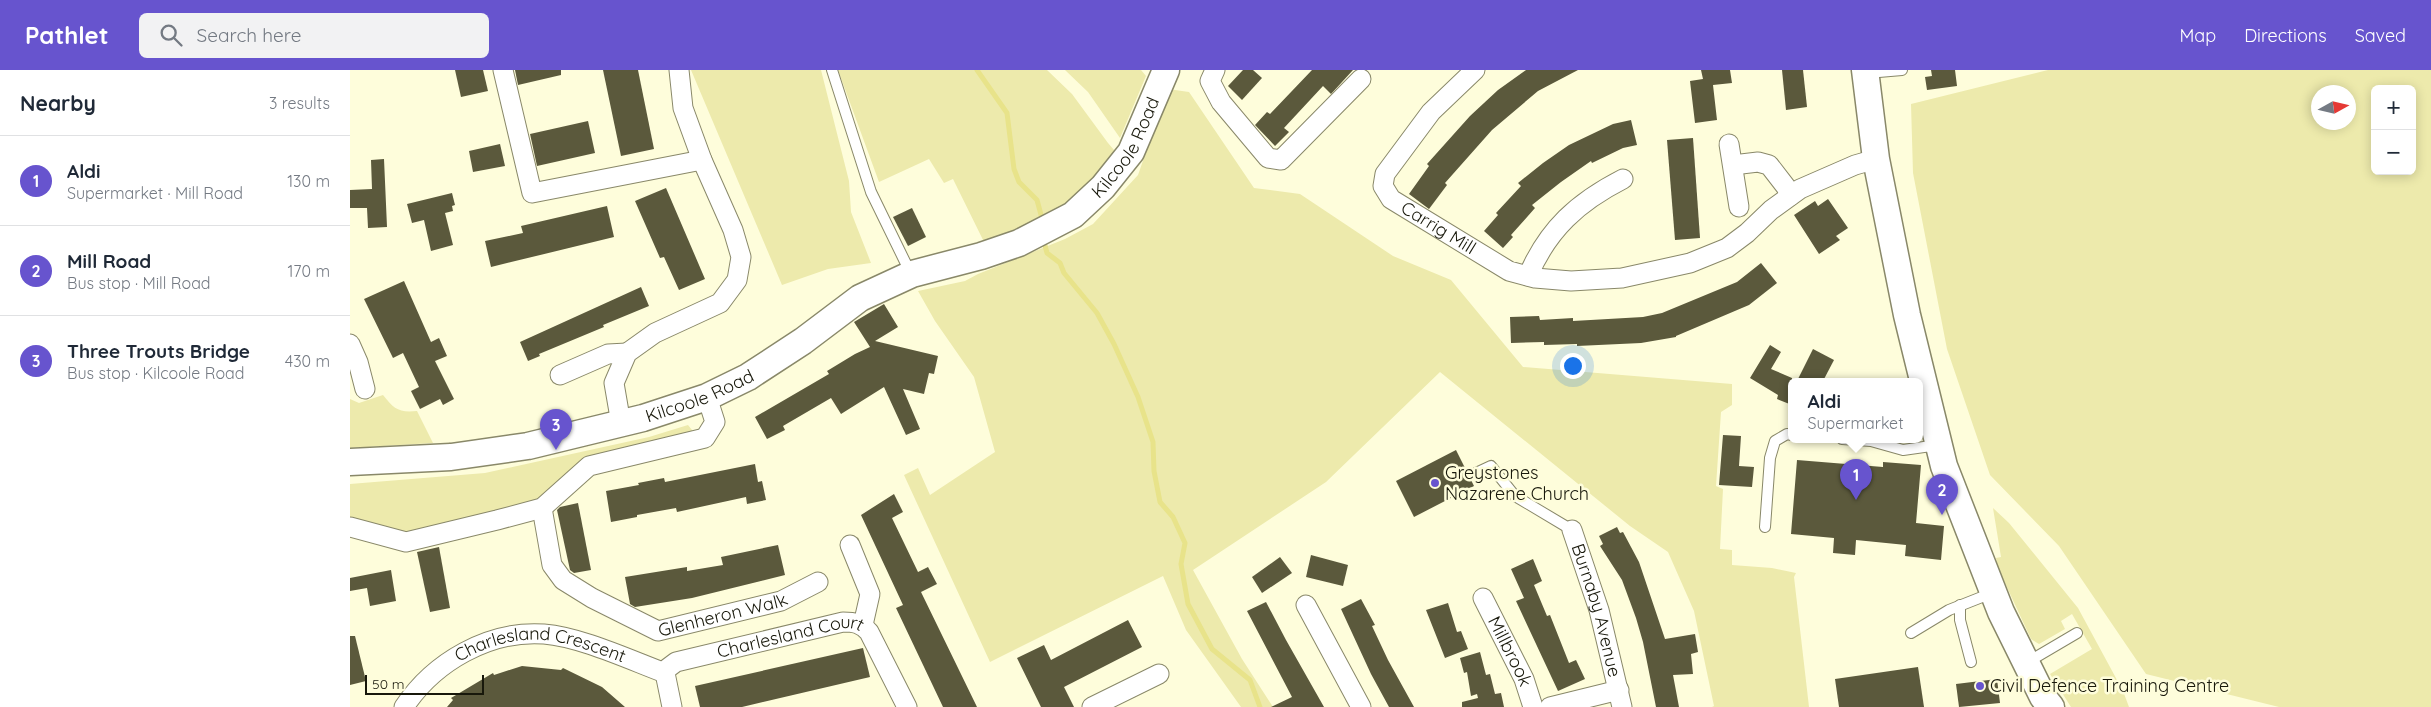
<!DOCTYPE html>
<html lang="en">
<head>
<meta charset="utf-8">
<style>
	:root { --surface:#fff; --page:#f2f2f3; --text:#1f2937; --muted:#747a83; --line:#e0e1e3; --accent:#6754ce }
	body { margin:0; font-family:Quicksand,sans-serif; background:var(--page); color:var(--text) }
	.controls { position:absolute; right:15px; top:15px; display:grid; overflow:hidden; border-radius:8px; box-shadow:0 2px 12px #0003 }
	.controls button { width:45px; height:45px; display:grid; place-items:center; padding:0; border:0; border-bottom:1px solid var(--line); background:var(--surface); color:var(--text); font:25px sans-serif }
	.compass { position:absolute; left:1961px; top:15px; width:45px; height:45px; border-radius:50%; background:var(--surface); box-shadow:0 2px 12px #0003; rotate:82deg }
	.scale { position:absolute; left:15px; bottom:12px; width:119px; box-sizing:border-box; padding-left:5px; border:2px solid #18180b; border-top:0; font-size:14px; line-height:18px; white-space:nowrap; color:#18180b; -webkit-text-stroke:4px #fefddb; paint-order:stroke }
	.you { position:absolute; left:1222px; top:295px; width:18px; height:18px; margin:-12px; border:4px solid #fff; border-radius:50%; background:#1a73e8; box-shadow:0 0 0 8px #1a73e833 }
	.badge { display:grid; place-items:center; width:32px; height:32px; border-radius:50%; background:var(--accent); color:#fff; font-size:16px; font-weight:700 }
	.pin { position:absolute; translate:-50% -41px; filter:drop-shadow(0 1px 2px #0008) }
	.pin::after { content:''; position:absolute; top:26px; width:18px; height:15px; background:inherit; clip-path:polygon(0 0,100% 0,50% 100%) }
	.popup { position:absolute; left:1438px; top:308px; width:135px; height:65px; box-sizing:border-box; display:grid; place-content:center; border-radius:8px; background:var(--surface); filter:drop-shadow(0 1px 4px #0005); font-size:16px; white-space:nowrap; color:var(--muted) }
	.popup b { font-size:19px; color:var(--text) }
	.popup::after { content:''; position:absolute; left:50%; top:100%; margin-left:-10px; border:10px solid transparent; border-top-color:var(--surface) }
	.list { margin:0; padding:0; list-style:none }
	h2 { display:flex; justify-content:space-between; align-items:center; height:65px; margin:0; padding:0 20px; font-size:21px }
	h2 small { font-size:16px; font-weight:400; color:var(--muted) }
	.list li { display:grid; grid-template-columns:32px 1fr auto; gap:15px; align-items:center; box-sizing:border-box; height:90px; padding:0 20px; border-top:1px solid var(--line) }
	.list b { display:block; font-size:19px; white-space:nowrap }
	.list p { margin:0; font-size:16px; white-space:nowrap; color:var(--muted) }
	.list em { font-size:16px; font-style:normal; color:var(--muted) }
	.icon { flex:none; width:28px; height:28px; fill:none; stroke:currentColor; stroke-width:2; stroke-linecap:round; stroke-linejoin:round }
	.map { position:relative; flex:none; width:2081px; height:637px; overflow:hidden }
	header { display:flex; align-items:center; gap:30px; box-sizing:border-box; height:70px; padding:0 25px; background:var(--accent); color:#fff }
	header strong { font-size:24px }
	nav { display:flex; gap:28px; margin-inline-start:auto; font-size:18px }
	.search { width:350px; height:45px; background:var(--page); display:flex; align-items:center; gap:12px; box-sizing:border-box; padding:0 18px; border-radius:8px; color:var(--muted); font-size:19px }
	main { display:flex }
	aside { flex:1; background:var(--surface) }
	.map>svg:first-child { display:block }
	.green { fill:#edeaac; fill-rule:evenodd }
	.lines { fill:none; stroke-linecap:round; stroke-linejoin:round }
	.stream { stroke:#e8e38a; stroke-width:5 }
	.building { fill:#5b593c }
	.service-casing { stroke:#898869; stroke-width:12 }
	.minor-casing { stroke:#898869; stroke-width:21 }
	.secondary-casing { stroke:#898869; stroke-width:29 }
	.service { stroke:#fff; stroke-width:10 }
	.minor { stroke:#fff; stroke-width:19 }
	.secondary { stroke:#fff; stroke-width:26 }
	.poi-dot { fill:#6754ce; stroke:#fefddb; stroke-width:2 }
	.labels { text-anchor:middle; stroke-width:5; stroke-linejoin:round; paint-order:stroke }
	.street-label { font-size:18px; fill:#18180b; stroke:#fefddb }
	.poi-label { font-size:18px; fill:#18180b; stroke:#fefddb; text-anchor:start }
</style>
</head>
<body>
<header>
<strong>Pathlet</strong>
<div class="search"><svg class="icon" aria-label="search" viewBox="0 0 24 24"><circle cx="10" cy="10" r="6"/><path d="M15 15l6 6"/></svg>Search here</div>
<nav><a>Map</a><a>Directions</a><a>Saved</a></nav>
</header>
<main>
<aside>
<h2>Nearby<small>3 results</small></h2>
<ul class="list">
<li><span class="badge">1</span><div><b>Aldi</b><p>Supermarket · Mill Road</p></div><em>130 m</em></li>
<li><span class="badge">2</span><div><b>Mill Road</b><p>Bus stop · Mill Road</p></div><em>170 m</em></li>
<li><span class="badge">3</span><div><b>Three Trouts Bridge</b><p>Bus stop · Kilcoole Road</p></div><em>430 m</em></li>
</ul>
</aside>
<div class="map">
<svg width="2081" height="637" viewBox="0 0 2081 637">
	<rect width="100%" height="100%" fill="#fefddb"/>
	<g class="green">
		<polygon points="341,0 471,0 499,111 501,142 521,193 478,199 432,215"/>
		<polygon points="488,0 697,0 722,24 758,73 764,80 771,83 709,145 636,176 603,109 594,113 579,89 529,112"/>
		<polygon points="715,0 791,0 796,6 770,68 738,22"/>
		<path d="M1698 0H2081V637H1929L1796 604 1709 476 1640 405 1597 279 1563 103 1561 34ZM2025 19H2062V101H2025ZM1968 22H1998V52H1968Z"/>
		<polygon points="818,19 839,22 904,118 950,124 1043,186 1101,210 1173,297 1382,314 1382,335 1371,342 1366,416 1373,419 1370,479 1382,480 1382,495 1422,498 1446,503 1444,507 1459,637 1362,637 1364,636 1344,541 1318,482 1280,456 1090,302 976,412 843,500 892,589 923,637 891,637 836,560 813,506 640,592 554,405 568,398 580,425 645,382 624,307 585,251 568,221 615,211 628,204 715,169 743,154 788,105"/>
		<path d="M33 325C44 339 49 343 67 341L83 373 0 378V329L9 333Z"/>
		<polygon points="338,355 346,365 235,394 176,439 53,467 0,455 0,414 135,403 299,367"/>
		<polygon points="1643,438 1659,453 1728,538 1773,621 1779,637 1721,637 1700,604 1742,579 1722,544 1711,551 1715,559 1689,574 1681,569 1648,498 1646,488 1651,487"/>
	</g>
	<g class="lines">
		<g class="stream">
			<polyline points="627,0 657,43 664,99 669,112 687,130 693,152"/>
			<polyline points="693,168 697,183 710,193 714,203 747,243 764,274 788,327 803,372 804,401 810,432 823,447 835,473 831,494 838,534 862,579 900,610 910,637"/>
		</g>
	</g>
	<g class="building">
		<polygon points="105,0 133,0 138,21 111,27"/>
		<polygon points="165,0 211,0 211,5 168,15"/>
		<polygon points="253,0 288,0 304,79 271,86"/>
		<polygon points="893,0 903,0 912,8 892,30 878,16"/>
		<polygon points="962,0 1003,0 981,24 973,16 934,58 939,62 925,76 905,55 917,42 920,44"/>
		<polygon points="1176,0 1228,0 1188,21 1142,60 1095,113 1097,115 1079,139 1059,124 1079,96 1077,94 1120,46 1148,20"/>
		<polygon points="1351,0 1380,0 1382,13 1363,15 1367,50 1345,53 1340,11 1353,9"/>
		<polygon points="1432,0 1453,0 1457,37 1436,40"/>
		<polygon points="1581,0 1605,0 1607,16 1577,20 1575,7 1582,6"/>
		<polygon points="1281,50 1287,75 1273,78 1242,93 1241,91 1211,112 1182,135 1185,138 1161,165 1163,167 1153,178 1134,161 1148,145 1146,143 1171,116 1168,113 1193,93 1219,75 1263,54"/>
		<polygon points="238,51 245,83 187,96 180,64"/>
		<polygon points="1343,68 1350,168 1325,170 1317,70"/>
		<polygon points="150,74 155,96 123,102 119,81"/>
		<polygon points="34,89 37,157 18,158 17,138 0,138 0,120 22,119 21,90"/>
		<polygon points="316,118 355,209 329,220 314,187 310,188 285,131"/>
		<polygon points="102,123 105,135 102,136 103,141 95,143 103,175 81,181 74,150 62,153 57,134"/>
		<polygon points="1478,129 1498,158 1486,166 1490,170 1469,184 1444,145 1465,131 1468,136"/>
		<polygon points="257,136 264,167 141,197 135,171 173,163 171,156"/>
		<polygon points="562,138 576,167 558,176 543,147"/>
		<polygon points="1411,193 1427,213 1399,235 1326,266 1326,267 1291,273 1227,276 1227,274 1194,275 1194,272 1161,273 1160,247 1189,246 1190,250 1223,248 1223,251 1293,247 1312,243 1387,212"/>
		<polygon points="54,211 81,272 89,268 97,286 85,291 104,329 93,335 90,329 70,339 61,321 69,317 53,283 43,288 14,229"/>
		<polygon points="291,217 299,236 253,255 254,257 189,284 190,286 178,291 170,272"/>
		<polygon points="534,234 548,257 525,271 588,286 584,304 579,303 574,324 553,319 570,359 556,365 534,317 491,344 481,328 433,356 435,360 417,369 405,347 479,304 477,301 505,284 520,277 504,252"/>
		<polygon points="1420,275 1431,282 1421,299 1442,308 1442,335 1427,329 1428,325 1400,308"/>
		<polygon points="1463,279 1484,290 1473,311 1447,311"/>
		<polygon points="1373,365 1391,366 1389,396 1404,397 1402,417 1369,415"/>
		<polygon points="1106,380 1124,416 1064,447 1046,411"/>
		<polygon points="1447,390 1533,397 1533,392 1571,395 1566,453 1594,456 1591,490 1555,486 1556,475 1506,470 1505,485 1483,483 1484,468 1441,464"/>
		<polygon points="405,394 408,412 412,411 416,430 397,434 396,427 327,442 326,438 287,445 287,447 261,452 256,421 289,415 288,413 314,408 315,412"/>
		<polygon points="544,424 553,442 542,448 568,502 578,497 587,514 571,522 627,637 593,637 546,538 553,535 511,445"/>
		<polygon points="228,433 241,500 224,503 220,500 207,440 210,437"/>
		<polygon points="1267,457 1270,463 1273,462 1289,492 1315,569 1345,564 1348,582 1341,584 1343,604 1323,605 1329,637 1306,637 1293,572 1286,548 1272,510 1250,476 1253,474 1249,466"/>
		<polygon points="428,475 435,505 342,528 285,537 280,534 275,507 337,497 337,501 373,495 371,487"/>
		<polygon points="89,477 100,538 80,542 67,482"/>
		<polygon points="961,485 998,495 993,516 956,507"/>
		<polygon points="930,487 942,503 912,523 902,507"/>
		<polygon points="1183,489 1192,511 1184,515 1197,546 1200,545 1219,593 1226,590 1235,609 1208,621 1166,531 1174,528 1161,499"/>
		<polygon points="41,500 46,531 20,536 17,518 0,521 0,508"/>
		<polygon points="1011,529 1025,555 1022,556 1038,590 1064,637 1039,637 1021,604 991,539"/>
		<polygon points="916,532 936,570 974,637 921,637 942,627 897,541"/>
		<polygon points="1098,533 1107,562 1111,561 1118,579 1095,588 1076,540"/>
		<polygon points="778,550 792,577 714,617 724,637 691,637 667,588 694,575 701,590"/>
		<polygon points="0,566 5,566 16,611 0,615"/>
		<polygon points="513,578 520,607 392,637 350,637 345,616"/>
		<polygon points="1130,582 1136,605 1140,604 1145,624 1151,623 1154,637 1112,637 1112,632 1128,628 1127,624 1121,626 1117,602 1114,603 1110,588"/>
		<polygon points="172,596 211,600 213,598 252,617 275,637 97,637 103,630 101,628 143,603 144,605"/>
		<polygon points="1568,597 1574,637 1489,637 1485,609"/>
		<polygon points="1647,609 1650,633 1609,637 1606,614"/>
	</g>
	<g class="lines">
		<g class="service-casing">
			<g id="service">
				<polyline points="482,0 521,122 561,204"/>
				<polyline points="1517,3 1552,0"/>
				<polyline points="1492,369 1521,371 1553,380 1588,375"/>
				<polyline points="1126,403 1141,396 1165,426 1222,460"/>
				<polyline points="1415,457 1420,388 1425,371 1437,364 1442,365"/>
				<polyline points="1610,535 1610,550 1621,592"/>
				<polyline points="1561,563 1599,540 1642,523"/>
				<polyline points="1676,593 1727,563"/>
			</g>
		</g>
		<g class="minor-casing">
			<g id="minor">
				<polyline points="153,0 182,123 352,90"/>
				<polyline points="865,0 860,11 871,32 918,88 931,90 1011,9"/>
				<path id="s1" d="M1125 0 1081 42 1035 104 1033 116 1041 129 1159 201 1185 208 1221 211 1272 208 1340 193 1377 178 1397 163 1421 140 1450 119 1505 95 1526 89"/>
				<polyline points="1379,74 1389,137"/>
				<polyline points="1383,95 1408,92 1419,95 1436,117 1440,126"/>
				<path d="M1178 206C1198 159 1228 132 1273 109"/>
				<polyline points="0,274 8,292 15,319"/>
				<polyline points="210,305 258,284 277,283"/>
				<polyline points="274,353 269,342 264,313 277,283 305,263 370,233 387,210 391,187 383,160 352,90 333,38 329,0"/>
				<path id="s2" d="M192 438 202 495 213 510 242 528 308 561 431 531 468 512"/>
				<polyline points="0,457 56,472 147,450 192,438 239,396 355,368 365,352 357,327"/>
				<path id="s3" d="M1222 460 1249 540 1272 637"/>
				<polyline points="500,475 520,524 513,555"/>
				<path id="s4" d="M1133 528 1174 609 1183 637"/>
				<polyline points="956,535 1011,637"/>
				<path id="s5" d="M54 637C84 592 139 560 194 564 231 567 280 590 315 603"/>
				<path id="s6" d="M322 637 315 603 318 598 326 592 493 552C504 552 511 553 519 562L557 637"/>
				<polyline points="742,637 809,604"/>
				<polyline points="1200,637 1269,620"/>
			</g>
		</g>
		<g class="secondary-casing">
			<g id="secondary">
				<polyline points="1515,0 1526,89 1557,245 1594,396 1651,542 1693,627 1701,637"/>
				<path id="s7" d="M0 392 101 387 178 376 293 348 357 327 398 307 453 271 510 228 562 204 631 186 669 173 723 145 753 117 781 82 816 0"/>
			</g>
		</g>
		<use href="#service" class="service"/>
		<use href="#minor" class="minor"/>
		<use href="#secondary" class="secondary"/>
	</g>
	<g class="poi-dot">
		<circle cx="1085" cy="413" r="5"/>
		<circle cx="1630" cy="616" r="5"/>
	</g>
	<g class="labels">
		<g class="street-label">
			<text dy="6" stroke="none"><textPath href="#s7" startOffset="864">Kilcoole Road</textPath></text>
			<text dy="6" stroke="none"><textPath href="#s1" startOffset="221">Carrig Mill</textPath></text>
			<text dy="6" stroke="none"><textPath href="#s7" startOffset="358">Kilcoole Road</textPath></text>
			<text dy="6" stroke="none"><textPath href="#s2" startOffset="251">Glenheron Walk</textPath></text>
			<text dy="6" stroke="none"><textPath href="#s3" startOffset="84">Burnaby Avenue</textPath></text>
			<text dy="6" stroke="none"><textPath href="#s6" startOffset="168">Charlesland Court</textPath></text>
			<text dy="6" stroke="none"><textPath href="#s4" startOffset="60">Millbrook</textPath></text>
			<text dy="6" stroke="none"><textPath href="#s5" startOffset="161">Charlesland Crescent</textPath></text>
		</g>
		<g class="poi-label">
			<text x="1095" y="409">Greystones<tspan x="1095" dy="21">Nazarene Church</tspan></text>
			<text x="1640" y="622">Civil Defence Training Centre</text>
		</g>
	</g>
</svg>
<div class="controls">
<button>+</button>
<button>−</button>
</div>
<svg class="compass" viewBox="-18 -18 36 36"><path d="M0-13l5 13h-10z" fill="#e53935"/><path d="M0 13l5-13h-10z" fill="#747a83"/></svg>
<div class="scale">50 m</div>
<div class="you"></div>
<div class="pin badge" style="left:1506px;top:430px">1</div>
<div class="popup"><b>Aldi</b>Supermarket</div>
<div class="pin badge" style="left:1592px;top:445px">2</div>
<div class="pin badge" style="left:206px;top:380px">3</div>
</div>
</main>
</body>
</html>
